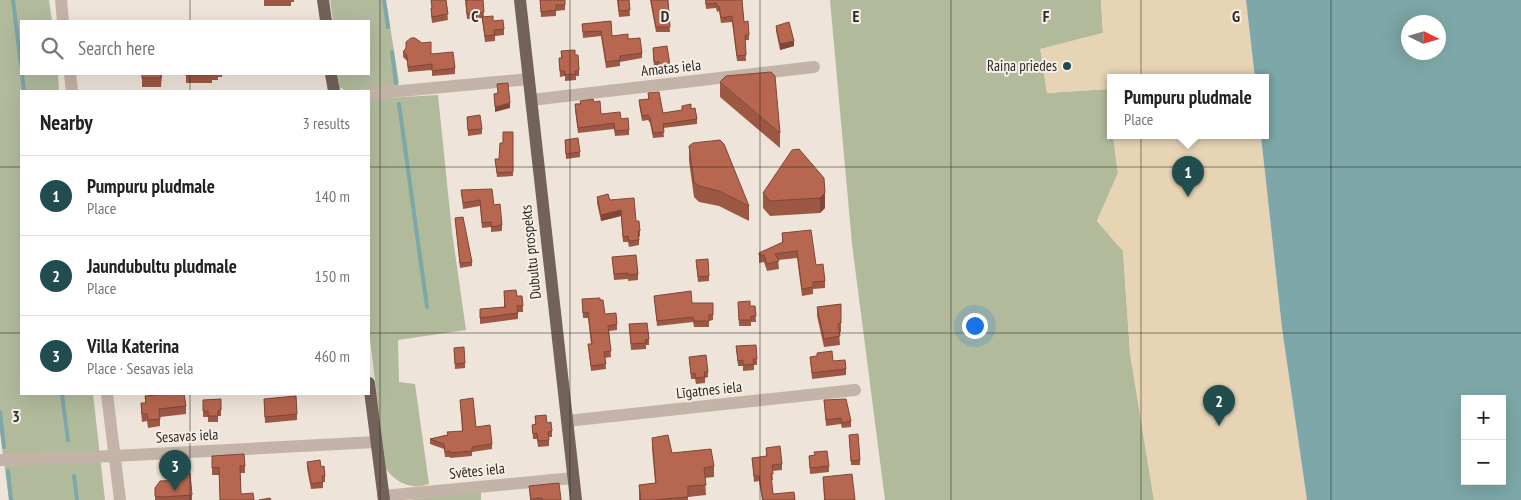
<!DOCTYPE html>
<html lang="en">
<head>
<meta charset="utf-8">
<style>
	:root { --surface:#fff; --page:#f2f2f2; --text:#222; --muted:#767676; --line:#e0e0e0; --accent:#224d4f }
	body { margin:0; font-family:"PT Sans Narrow",sans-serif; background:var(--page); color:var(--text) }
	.controls { position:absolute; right:15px; bottom:15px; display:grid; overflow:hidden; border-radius:0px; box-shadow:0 5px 20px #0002 }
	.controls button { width:45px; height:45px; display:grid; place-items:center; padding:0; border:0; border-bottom:1px solid var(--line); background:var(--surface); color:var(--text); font:25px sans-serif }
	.compass { position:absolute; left:1401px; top:15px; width:45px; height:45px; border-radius:50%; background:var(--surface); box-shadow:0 5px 20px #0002; rotate:95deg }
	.you { position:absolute; left:974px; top:325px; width:18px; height:18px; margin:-12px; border:4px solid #fff; border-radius:50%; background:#1a73e8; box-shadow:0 0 0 8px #1a73e833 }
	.badge { display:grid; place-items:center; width:32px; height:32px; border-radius:50%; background:var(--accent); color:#fff; font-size:16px; font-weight:700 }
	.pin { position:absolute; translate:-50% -41px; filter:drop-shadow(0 1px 2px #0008) }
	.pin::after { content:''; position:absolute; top:26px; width:18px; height:15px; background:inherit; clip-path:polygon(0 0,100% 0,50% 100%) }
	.popup { position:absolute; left:1107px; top:74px; width:162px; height:65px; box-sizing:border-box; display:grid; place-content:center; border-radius:0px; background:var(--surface); filter:drop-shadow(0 1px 4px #0005); font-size:16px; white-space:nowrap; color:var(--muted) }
	.popup b { font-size:19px; color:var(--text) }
	.popup::after { content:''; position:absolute; left:50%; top:100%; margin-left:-10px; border:10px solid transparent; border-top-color:var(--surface) }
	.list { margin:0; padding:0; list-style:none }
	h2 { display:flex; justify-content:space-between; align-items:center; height:65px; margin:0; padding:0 20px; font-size:21px }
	h2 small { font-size:16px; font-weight:400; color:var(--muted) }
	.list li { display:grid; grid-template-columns:32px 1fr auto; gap:15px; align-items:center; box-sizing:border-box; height:80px; padding:0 20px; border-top:1px solid var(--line) }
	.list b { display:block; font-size:19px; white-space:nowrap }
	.list p { margin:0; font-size:16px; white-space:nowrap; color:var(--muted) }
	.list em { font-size:16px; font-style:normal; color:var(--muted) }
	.icon { flex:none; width:28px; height:28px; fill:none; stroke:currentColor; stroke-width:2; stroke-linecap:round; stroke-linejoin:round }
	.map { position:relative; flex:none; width:1521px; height:500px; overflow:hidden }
	.search { position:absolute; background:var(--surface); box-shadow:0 5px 20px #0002; left:20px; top:20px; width:350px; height:55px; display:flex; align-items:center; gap:12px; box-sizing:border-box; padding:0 18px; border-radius:0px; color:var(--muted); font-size:19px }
	.panel { position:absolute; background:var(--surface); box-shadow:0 5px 20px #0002; left:20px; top:90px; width:350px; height:305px; border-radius:0px }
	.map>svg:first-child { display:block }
	.green { fill:#b1bb9c }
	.sand { fill:#e6d4b4 }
	.water { fill:#7da7a8; fill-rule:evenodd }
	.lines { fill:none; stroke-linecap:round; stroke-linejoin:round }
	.stream { stroke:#7da7a8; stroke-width:4 }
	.minor { stroke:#c4b4a8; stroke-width:12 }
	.primary { stroke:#72625a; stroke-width:12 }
	.wall { fill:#9d5844 }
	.shaded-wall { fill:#804737 }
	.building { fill:#b7664f; stroke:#804737 }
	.grid { fill:none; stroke:#322a27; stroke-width:1; stroke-opacity:0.55 }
	.poi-dot { fill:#224d4f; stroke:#f6efe6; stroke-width:2 }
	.labels { text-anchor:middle; stroke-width:4; stroke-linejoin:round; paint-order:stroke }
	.poi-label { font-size:15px; fill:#322a27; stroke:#f6efe6; text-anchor:end }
	.street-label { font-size:15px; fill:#322a27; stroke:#f6efe6 }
	.grid-label { font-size:16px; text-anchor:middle; font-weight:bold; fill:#322a27; stroke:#f6efe6; stroke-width:4; stroke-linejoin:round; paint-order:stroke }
</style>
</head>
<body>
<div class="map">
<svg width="1521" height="500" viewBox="0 0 1521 500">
	<rect width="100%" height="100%" fill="#eee4da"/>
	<g class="green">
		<polygon points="0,0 49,0 52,21 21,21 21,74 58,74 59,91 21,91 21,394 93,394 105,500 9,500 0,432"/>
		<polygon points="330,0 386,0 399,83 397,87 347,91 339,87 338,74 369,74 369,21 333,21"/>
		<polygon points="830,0 1101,0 1103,33 1041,49 1047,93 1108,89 1110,136 1113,136 1118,173 1097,221 1123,251 1130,353 1154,500 885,500 852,244"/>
		<path d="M438 95 452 232 466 330 398 340 399 382 415 384 429 484C411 491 396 482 386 469L369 331V99Z"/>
		<polygon points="481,491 481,500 407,500"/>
	</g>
	<g class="sand">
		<polygon points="1101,0 1246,0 1255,78 1110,78 1110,111 1108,89 1047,93 1040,49 1103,33"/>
		<polygon points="1113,136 1261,136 1282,328 1307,500 1154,500 1130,353 1123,251 1097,221 1118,173"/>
	</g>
	<path class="water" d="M1246 0H1521V500H1307L1282 328 1261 136H1266V78H1255ZM1408 22H1438V52H1408ZM1465 399H1502V481H1465Z"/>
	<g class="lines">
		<g class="stream">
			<polyline points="13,0 21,65"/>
			<polyline points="384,0 388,27"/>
			<polyline points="392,52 396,83"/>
			<polyline points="22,74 24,91"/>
			<polyline points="399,104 427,307"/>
			<polyline points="62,394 68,440"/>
			<polyline points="0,412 4,447"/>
			<polyline points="8,471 11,500"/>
			<polyline points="74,476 77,500"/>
		</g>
		<g class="minor">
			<polyline points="61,0 63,21"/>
			<polyline points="70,74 72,91"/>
			<polyline points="369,94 529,79"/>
			<polyline points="531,100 814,67"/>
			<polyline points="107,394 120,500"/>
			<polyline points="567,421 855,390"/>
			<polyline points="0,460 114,456 376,442"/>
			<polyline points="383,496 573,478"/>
		</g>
		<g class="primary">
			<polyline points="323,0 326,21"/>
			<polyline points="520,0 576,500"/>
			<polyline points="331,74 334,91"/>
			<polyline points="369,383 384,500"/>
		</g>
	</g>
	<g class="wall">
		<polygon points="264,0 294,0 294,2 291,2 291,6 264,6"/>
		<polygon points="431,0 446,0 448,20 432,23 431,14 431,8 432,8"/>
		<polygon points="465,0 483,0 484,17 493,21 504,29 504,35 495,36 495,41 485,42 482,18 467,19"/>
		<polygon points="540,0 565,5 565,10 556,11 556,16 541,17"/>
		<polygon points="617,0 629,0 630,16 619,17"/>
		<polygon points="650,0 668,0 670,32 656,32"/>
		<polygon points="705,0 742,0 744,22 749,35 749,40 745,40 746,61 737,61 732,22 721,23 719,11 717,12 716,8 706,9"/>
		<polygon points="611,21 612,36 628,39 642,53 642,58 620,62 620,66 606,68 601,36 583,38 582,24"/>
		<polygon points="776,26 794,46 780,50 776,31"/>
		<polygon points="406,42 431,54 455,68 455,74 432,76 432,70 408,72 407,61 403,57 403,52 406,48"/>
		<polygon points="653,48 670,65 670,71 659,72 659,67 654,68"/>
		<polygon points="561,51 575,55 579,70 579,76 576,76 576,80 565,81 565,76 560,77 559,58 561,58"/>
		<polygon points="142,74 162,74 161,87 142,87"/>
		<polygon points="181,74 222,74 222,77 218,77 218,80 212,80 212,83 186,83 186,75"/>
		<polygon points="720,82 780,133 780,148 720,97"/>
		<polygon points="648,93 663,113 691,109 697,119 697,124 663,128 664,137 653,138 650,123 648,120 642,121 639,104 639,100 648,99"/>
		<polygon points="594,102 601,114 621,119 629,130 629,135 615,136 614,129 578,133 575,110 575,104"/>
		<polygon points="467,117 482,129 482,134 468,136"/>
		<polygon points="513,132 513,176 497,177 495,159 499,159 503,143"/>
		<polygon points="565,140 580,152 580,157 566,159"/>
		<polygon points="689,146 749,206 749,221 719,206 699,202 694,197 689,161"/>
		<polygon points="799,149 825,208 820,213 770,216 763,208 763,193"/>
		<polygon points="461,190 494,205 502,225 502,231 491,232 491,227 482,228 480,206 463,209"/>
		<polygon points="597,197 610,200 636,221 640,231 640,236 639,237 639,245 629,247 628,242 623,242 621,216 601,221 597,203"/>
		<polygon points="455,218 472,262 472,266 460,268"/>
		<polygon points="782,233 816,265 825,281 825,288 813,289 813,294 802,296 797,258 778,260 779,269 767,271 764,262 759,263 759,253 782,243"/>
		<polygon points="612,257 638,274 638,280 628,281 628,279 614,280"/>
		<polygon points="696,260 709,276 709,281 698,282"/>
		<polygon points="504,291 517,296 523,306 523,312 518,312 518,319 480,324 480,309 504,307"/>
		<polygon points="654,296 692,303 713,303 713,320 709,321 709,327 694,327 693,322 657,326"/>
		<polygon points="582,299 605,314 617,324 617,330 609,331 611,357 605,358 606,369 591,371 588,344 591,344 588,318 583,318"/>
		<polygon points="738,302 750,306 755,306 756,322 751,322 751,326 739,326"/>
		<polygon points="841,304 841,332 839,332 840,345 824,347 817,316 817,307"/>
		<polygon points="629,324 649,339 649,345 646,345 646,349 631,350"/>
		<polygon points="736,346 757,359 757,365 754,365 754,370 743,371 743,366 738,366"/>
		<polygon points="454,348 465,363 465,368 455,369"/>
		<polygon points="689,357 708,372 708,377 705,378 705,383 696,384 695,379 691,379"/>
		<polygon points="810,357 833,361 846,369 846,375 812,379"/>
		<polygon points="145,396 186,406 186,414 160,417 160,426 148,428 147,421 142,422 141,411 141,403 145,403"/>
		<polygon points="221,399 221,416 218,416 218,422 208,422 208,417 203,417 203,400"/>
		<polygon points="264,399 297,414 297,420 265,423"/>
		<polygon points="460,400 476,427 492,444 492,449 472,452 472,456 450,458 450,457 445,457 444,449 430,444 430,439 462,431"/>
		<polygon points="824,400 851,421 851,427 842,428 841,424 826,426"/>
		<polygon points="535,416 547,423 552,431 552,437 549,437 549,446 538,447 537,439 533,439 532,425 535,424"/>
		<polygon points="849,435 860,460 860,465 851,465"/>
		<polygon points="652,438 672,453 714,466 714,477 705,478 706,495 688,497 688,500 639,500 639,485 655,483 652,448"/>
		<polygon points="766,448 782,464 782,470 772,471 773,480 771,480 773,494 795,500 762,500 759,481 754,482 752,458 766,457"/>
		<polygon points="814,452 829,466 829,472 810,474 809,456 814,455"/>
		<polygon points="212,456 245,466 245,473 240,473 241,494 254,500 220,500 219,475 212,475"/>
		<polygon points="307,462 321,467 325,476 325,482 323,482 323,488 311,489 307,468"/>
		<polygon points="181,474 192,495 192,500 155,500 155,488 181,480"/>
		<polygon points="823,477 855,500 824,500"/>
		<polygon points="529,486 561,500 530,500"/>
	</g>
	<g class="shaded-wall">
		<polygon points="794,41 794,46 780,50 780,44"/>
		<polygon points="510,103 510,108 495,112 495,107"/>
		<polygon points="825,193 825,208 820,213 820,198"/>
		<polygon points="621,210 621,216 601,221 601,215"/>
	</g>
	<g class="building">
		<polygon points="431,0 446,0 448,14 432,17 431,8 432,8"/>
		<polygon points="466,0 483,0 484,12 467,14"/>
		<polygon points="540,0 565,0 565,5 556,5 556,10 541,12"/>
		<polygon points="618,0 629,0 630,10 619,11"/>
		<polygon points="651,0 668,0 670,27 656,27"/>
		<polygon points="706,0 742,0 744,22 748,21 749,35 745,35 746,55 737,56 732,16 721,18 719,6 717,6 716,3 706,4"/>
		<polygon points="493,16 493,21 503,20 504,29 494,30 495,35 485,36 482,17"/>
		<polygon points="611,21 612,36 628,34 628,39 640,38 642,53 620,56 620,60 606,62 601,31 583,32 582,24"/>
		<polygon points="789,22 794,41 780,44 776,26"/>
		<polygon points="411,38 415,38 422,43 431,42 431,54 453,52 455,68 432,71 432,64 408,67 407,55 403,52 406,48 406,42"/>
		<polygon points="667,46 670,65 659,66 659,62 654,62 653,48"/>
		<polygon points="575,50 575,55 578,55 579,70 575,71 576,74 565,75 565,71 560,71 559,58 562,58 561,51"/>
		<polygon points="771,72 775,76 780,133 720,82 726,76"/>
		<rect x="142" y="74" width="19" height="4"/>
		<rect x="186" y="74" width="26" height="1"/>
		<polygon points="508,83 510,103 495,107 494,94 498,93 497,84"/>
		<polygon points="659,92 663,113 682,110 682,106 691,104 691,109 695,108 697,119 663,124 664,132 653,133 650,118 648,115 642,116 639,100 649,99 648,93"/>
		<polygon points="593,99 594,102 600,101 601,114 620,112 621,119 628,118 629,130 615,131 614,123 578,128 575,104 581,104 580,101"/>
		<polygon points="480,115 482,129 468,130 467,117"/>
		<polygon points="503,132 513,132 513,172 497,173 495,159 499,159 500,143 503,143"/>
		<polygon points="578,138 580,152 566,154 565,140"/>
		<polygon points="720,140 724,144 749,206 719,191 699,186 694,182 689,146 693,143"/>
		<polygon points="799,149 824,178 825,193 820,198 770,201 763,193 792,150"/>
		<polygon points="492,189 494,205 500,204 502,225 491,227 491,222 482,223 480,200 463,203 461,190"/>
		<polygon points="608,194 610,200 634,198 636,221 639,221 640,231 638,231 639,240 629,241 628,236 623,237 621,210 601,215 597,197"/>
		<polygon points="463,217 472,262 460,263 455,218"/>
		<polygon points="811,230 816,265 823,264 825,281 813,282 813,287 802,289 797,251 775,254 779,261 767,264 764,255 759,255 759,253 783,242 782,233"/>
		<polygon points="636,255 638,274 628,275 628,273 614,274 612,257"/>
		<polygon points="708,259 709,276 698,277 696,260"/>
		<polygon points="516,290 517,296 522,296 523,306 517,306 518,313 480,318 480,309 505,307 505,308 504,291"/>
		<polygon points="691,291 692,303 713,303 713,315 709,315 709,321 694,321 693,317 657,321 654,296"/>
		<polygon points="600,298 600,300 603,300 605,314 616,313 617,324 608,326 611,351 604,352 606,364 591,366 588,344 592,344 588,312 583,313 582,299"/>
		<polygon points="750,301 750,306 755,306 756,316 751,316 751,320 739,320 738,302"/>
		<polygon points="841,304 841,323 838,324 840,336 824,339 817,307"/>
		<polygon points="647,323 649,339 645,340 646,343 631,344 629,324"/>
		<polygon points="756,345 757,359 753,359 754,364 743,365 743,360 738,361 736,346"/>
		<polygon points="464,347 465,363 455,364 454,348"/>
		<polygon points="832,351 833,361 845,360 846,369 812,373 810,357 817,356 817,353"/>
		<polygon points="706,355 708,372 704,372 705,377 696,378 695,373 691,374 689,357"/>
		<polygon points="167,394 184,394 186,406 159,409 160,419 148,420 147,414 142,414 141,403 146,403 145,396"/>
		<polygon points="296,396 297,414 265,417 264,399"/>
		<polygon points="473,398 476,427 490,425 492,444 472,447 472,451 450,453 450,451 445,452 444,444 430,439 448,435 447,432 463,431 460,400"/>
		<polygon points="221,399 221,410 218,411 218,416 208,416 208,411 203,411 203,400"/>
		<polygon points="846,399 851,421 842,423 841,418 826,420 824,400"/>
		<polygon points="546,415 547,423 551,422 552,431 548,432 549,440 538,441 537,433 533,434 532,425 536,424 535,416"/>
		<polygon points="858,434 860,460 851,461 849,435"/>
		<polygon points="668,435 672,453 711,449 714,466 704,468 706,485 688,486 688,497 653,500 641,500 639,485 656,483 652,438"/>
		<polygon points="780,446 782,464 772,465 773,474 771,474 773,494 794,492 795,500 763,500 759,476 754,476 752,458 767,456 766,448"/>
		<polygon points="827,451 829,466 810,468 809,456 815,455 814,452"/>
		<polygon points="244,454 245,466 240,466 241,494 253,493 254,500 220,500 219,467 212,468 212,456"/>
		<polygon points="320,460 321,467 324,466 325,476 322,476 323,482 311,484 307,462"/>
		<polygon points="190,473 192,495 161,497 155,496 155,488 160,481 181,480 181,474"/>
		<polygon points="852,474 855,500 825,500 823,477"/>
		<polygon points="559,483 561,500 542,500 542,498 531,499 529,486"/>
		<polygon points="270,498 271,500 259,500"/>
	</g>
	<path class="grid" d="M190 0V21M380 0V500M570 0V500M760 0V500M951 0V500M1141 0V500M1331 0V500M190 74V91M0 167H21M369 167H1521M0 333H21M369 333H1521M190 394V500"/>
	<circle class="poi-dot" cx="1067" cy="66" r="5"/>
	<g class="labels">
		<g class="poi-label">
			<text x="1057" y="71">Raiņa priedes</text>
		</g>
		<g class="street-label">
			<text transform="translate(671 68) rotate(-6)" y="5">Amatas iela</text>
			<text transform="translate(531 252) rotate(-96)" y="5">Dubultu prospekts</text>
			<text transform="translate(709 390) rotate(-6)" y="5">Līgatnes iela</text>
			<text transform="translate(187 436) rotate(-3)" y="5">Sesavas iela</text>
			<text transform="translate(477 471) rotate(-6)" y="5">Svētes iela</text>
		</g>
	</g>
	<g class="grid-label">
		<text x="475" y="22">C</text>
		<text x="665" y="22">D</text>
		<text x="856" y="22">E</text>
		<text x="1046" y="22">F</text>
		<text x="1236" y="22">G</text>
		<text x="16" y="422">3</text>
	</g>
</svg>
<div class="controls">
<button>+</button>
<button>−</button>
</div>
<svg class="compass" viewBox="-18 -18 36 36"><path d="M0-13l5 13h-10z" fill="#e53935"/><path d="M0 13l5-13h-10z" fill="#767676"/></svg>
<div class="you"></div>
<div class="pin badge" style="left:1188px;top:197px">1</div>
<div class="popup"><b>Pumpuru pludmale</b>Place</div>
<div class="pin badge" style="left:1219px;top:426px">2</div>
<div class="pin badge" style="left:175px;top:491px">3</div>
<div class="search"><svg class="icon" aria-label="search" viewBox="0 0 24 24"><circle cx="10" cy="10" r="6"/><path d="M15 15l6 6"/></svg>Search here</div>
<section class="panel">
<h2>Nearby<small>3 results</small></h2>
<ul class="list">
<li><span class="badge">1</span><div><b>Pumpuru pludmale</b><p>Place</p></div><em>140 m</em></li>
<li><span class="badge">2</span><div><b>Jaundubultu pludmale</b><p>Place</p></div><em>150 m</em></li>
<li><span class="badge">3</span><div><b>Villa Katerina</b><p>Place · Sesavas iela</p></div><em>460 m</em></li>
</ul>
</section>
</div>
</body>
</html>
